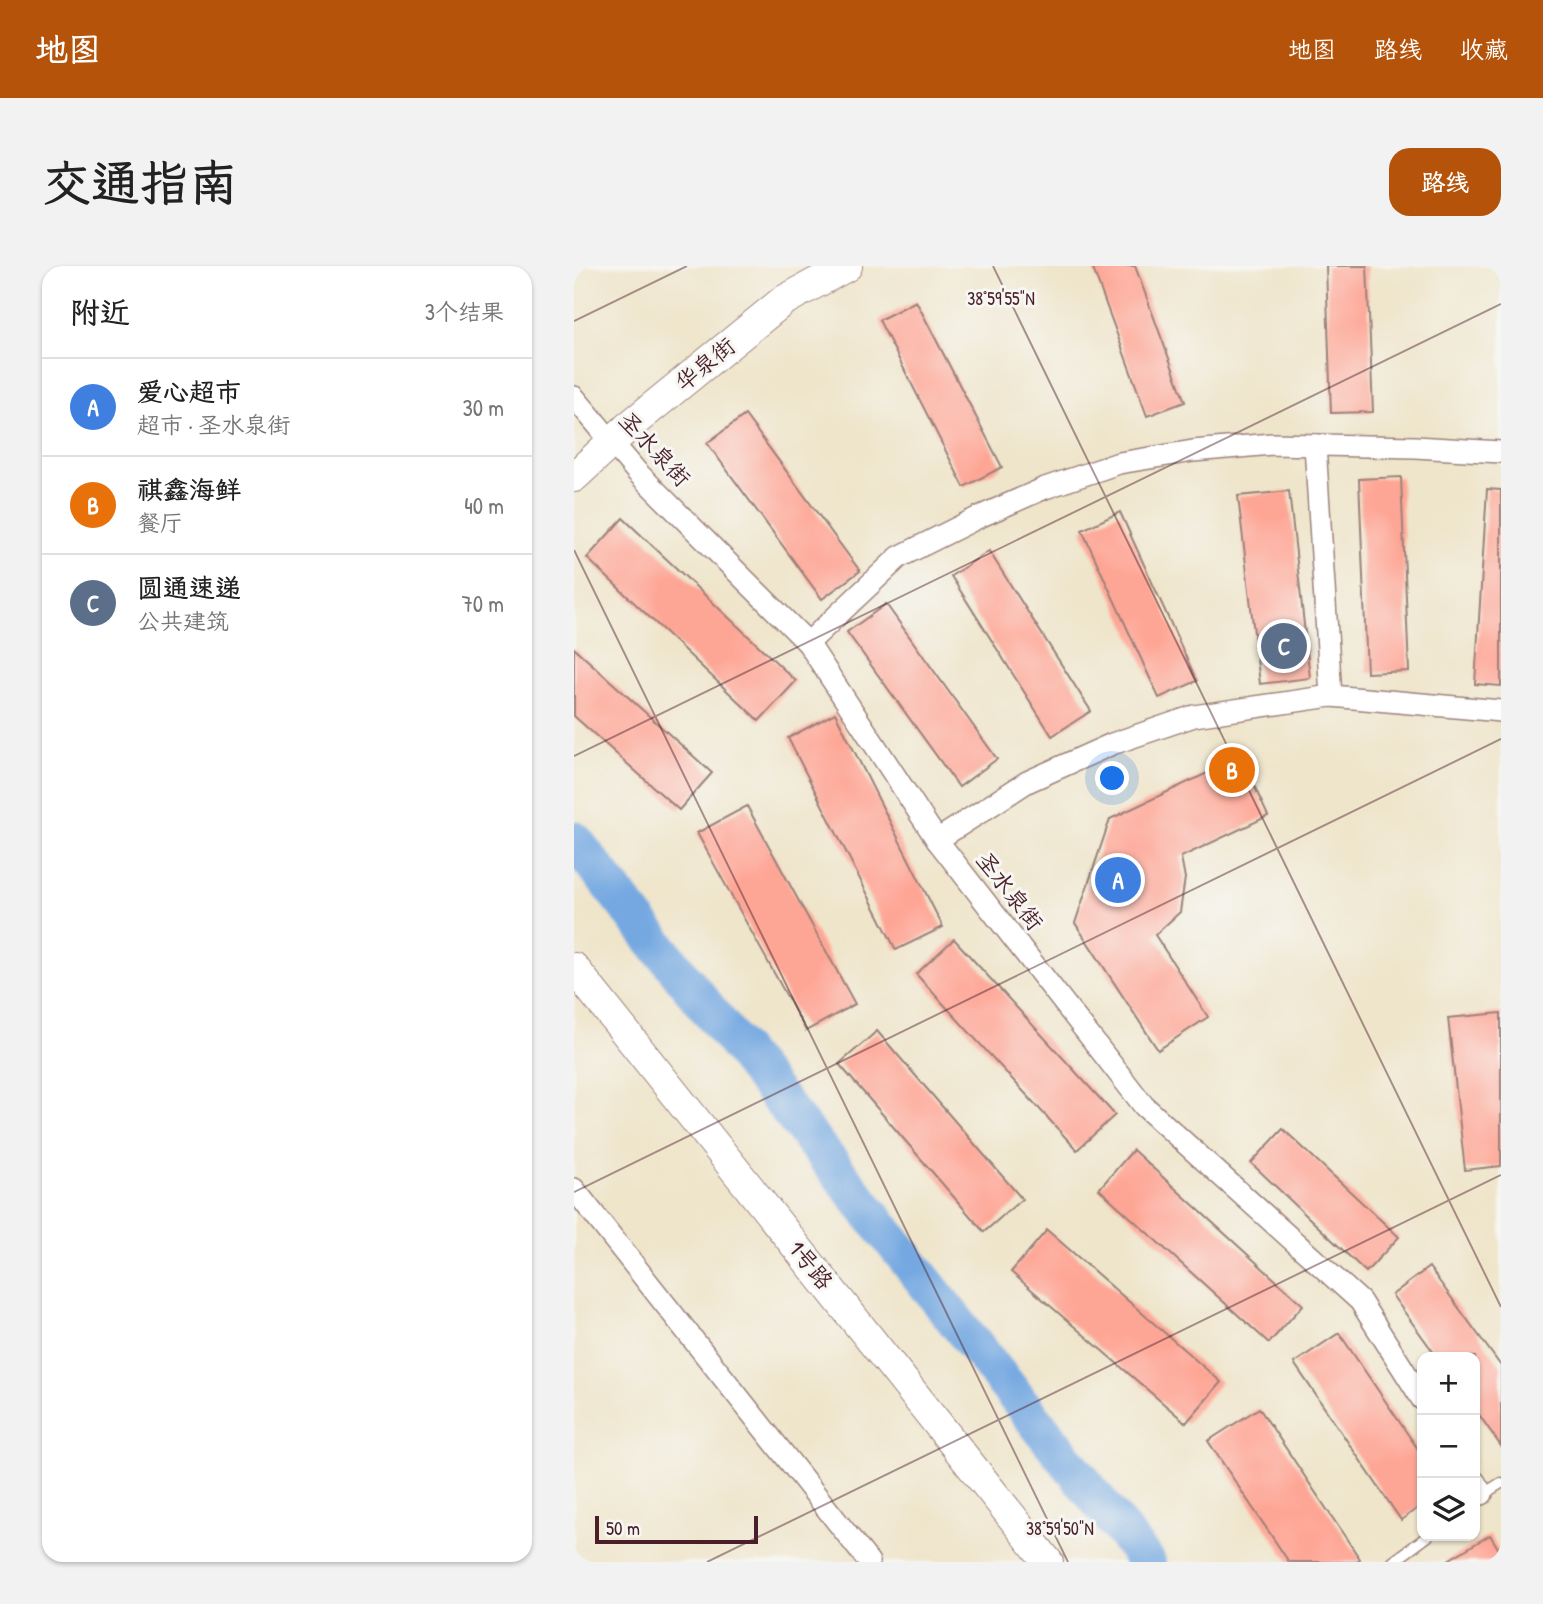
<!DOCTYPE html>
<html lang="zh">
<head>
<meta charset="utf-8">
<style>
	:root { --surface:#fff; --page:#f2f2f2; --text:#222; --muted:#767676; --line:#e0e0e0; --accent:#b45309 }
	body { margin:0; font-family:"Patrick Hand","LXGW WenKai TC",sans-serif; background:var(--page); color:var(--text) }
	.controls { position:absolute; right:21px; bottom:21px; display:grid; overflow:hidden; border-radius:14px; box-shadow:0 2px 5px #0004 }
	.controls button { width:63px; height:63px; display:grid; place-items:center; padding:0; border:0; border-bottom:2px solid var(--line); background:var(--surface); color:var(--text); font:35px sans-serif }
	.scale { position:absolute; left:21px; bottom:18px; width:163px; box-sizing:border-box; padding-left:7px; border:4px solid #4a1f2b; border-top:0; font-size:19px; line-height:24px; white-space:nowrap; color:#4a1f2b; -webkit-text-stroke:5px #f6f6f2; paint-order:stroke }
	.you { position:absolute; left:539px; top:513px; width:24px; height:24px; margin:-18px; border:5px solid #fff; border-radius:50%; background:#1a73e8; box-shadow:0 0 0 10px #1a73e833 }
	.badge { display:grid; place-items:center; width:46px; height:46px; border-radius:50%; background:var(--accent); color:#fff; font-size:23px; font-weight:700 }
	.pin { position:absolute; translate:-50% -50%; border:4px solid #fff; box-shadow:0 2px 7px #0006 }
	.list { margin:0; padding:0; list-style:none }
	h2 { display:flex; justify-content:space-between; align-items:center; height:91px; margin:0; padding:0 28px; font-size:30px }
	h2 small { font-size:23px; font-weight:400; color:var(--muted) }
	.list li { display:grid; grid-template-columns:46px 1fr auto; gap:21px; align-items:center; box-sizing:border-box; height:98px; padding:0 28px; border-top:2px solid var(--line) }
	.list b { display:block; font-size:26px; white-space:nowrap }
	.list p { margin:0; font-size:23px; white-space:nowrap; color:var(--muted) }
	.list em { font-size:23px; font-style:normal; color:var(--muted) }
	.icon { flex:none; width:38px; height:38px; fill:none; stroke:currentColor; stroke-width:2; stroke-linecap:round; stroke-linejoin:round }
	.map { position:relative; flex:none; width:927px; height:1296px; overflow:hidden; border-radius:21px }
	header { display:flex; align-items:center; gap:42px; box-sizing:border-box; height:98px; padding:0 35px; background:var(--accent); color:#fff }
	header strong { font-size:33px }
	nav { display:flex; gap:38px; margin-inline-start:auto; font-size:24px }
	.intro { display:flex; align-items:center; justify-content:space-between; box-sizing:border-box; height:168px; padding:0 42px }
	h1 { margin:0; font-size:49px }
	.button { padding:18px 32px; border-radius:21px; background:var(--accent); color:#fff; font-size:24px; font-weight:700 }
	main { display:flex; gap:42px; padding:0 42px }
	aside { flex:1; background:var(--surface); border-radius:21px; box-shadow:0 2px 5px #0004 }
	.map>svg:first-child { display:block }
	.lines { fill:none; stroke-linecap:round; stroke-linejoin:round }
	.river { stroke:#75a8e1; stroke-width:38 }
	.building { fill:#fea695 }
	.lane-casing { stroke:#9c827b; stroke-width:13 }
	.street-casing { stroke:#9c827b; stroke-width:24 }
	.secondary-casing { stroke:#9c827b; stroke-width:32 }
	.lane { stroke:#fff; stroke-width:10 }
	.street { stroke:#fff; stroke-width:21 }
	.secondary { stroke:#fff; stroke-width:30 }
	.ticks { fill:none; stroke:#4a1f2b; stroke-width:2; stroke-opacity:0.45 }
	.labels { text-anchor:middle; stroke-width:6; stroke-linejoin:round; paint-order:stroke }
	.street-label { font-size:23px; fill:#4a1f2b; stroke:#f6f6f2 }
	.ticks-label { font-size:18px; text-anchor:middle; fill:#4a1f2b; stroke:#f6f6f2; stroke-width:6; stroke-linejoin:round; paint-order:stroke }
</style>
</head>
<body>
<header>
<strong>地图</strong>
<nav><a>地图</a><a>路线</a><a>收藏</a></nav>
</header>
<div class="intro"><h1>交通指南</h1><a class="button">路线</a></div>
<main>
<aside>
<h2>附近<small>3个结果</small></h2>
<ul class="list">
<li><span class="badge" style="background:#3f7fe0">A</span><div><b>爱心超市</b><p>超市 · 圣水泉街</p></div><em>30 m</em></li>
<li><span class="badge" style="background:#e8710a">B</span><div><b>祺鑫海鲜</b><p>餐厅</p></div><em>40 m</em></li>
<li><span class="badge" style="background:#5c6f8a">C</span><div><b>圆通速递</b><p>公共建筑</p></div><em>70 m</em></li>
</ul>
</aside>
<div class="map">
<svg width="927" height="1296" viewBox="0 0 927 1296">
	<rect width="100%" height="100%" fill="#f6f6f2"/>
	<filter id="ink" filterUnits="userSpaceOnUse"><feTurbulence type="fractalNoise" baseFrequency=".0143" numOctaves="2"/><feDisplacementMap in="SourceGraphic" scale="14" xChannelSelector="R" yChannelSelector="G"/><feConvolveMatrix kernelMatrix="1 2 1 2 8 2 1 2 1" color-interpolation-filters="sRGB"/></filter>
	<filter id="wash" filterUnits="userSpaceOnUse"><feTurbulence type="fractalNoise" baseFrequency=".00686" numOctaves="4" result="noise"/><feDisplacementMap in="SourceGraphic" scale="28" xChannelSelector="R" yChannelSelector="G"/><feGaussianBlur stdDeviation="1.57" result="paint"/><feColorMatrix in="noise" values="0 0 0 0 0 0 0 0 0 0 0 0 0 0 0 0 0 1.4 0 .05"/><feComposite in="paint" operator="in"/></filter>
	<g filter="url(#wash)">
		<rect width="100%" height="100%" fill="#efe5cb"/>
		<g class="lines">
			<polyline class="river" points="0,574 573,1296"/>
		</g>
		<g id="blocks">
			<g class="building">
				<polygon points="518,0 561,0 611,136 573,150"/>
				<polygon points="752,0 793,0 799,146 757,147"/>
				<polygon points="342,35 428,201 390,221 305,54"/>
				<polygon points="171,149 286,305 248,333 133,177"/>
				<polygon points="827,211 835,405 793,407 785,213"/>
				<polygon points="913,223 927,224 927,420 901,418"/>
				<polygon points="715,225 736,412 686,418 664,230"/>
				<polygon points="546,246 623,415 585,432 508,264"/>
				<polygon points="49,252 222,415 185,455 13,292"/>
				<polygon points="415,285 517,445 478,470 377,310"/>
				<polygon points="312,338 423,493 385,521 273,366"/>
				<polygon points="0,382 138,507 105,544 0,450"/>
				<polygon points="261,447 369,661 322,684 214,472"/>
				<polygon points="667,491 694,550 607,591 611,612 606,646 581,669 634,751 584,784 501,657 536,553"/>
				<polygon points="173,540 281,738 232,765 123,567"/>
				<polygon points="380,673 541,849 503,884 342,708"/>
				<polygon points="927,747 927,900 891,904 874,752"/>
				<polygon points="303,765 448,933 410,966 265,798"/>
				<polygon points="709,863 825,971 792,1006 677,897"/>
				<polygon points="559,884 729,1039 695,1077 525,923"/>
				<polygon points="473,964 647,1116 612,1157 437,1006"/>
				<polygon points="855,1001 927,1100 927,1180 901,1143 901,1091 863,1091 818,1029"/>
				<polygon points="765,1067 848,1189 848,1239 827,1254 720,1097"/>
				<polygon points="685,1142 786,1293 782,1296 715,1296 634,1175"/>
				<polygon points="916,1269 927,1287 927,1296 871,1296"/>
			</g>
		</g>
	</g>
	<g filter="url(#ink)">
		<use href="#blocks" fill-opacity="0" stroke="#9c827b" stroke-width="2"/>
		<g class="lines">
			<g class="lane-casing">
				<g id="lane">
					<polyline points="906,1230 927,1217"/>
					<polyline points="819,1296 854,1270"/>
				</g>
			</g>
			<g class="street-casing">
				<g id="street">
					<polyline points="0,131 63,206 234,377 363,574 570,840 786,1035 848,1133"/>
					<polyline points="741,179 757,430"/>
					<polyline points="234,377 325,291 405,251 471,222 545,197 619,185 698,178 841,181 927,186"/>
					<polyline points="363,574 453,516 538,478 620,450 757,430 927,445"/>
					<polyline points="0,923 295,1296"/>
					<polyline points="901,1216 908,1228"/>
				</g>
			</g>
			<g class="secondary-casing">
				<g id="secondary">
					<polyline points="0,211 54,161 209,35 273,0"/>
					<polyline points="0,702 474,1296"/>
				</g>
			</g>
			<use href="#lane" class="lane"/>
			<use href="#street" class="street"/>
			<use href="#secondary" class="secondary"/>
		</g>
	</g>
	<path class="ticks" d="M419 0 927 1041M0 55 113 0M0 284 494 1296M0 490 927 38M0 926 927 473M133 1296 927 909"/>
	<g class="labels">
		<g class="street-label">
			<text transform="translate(131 98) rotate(-39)" y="8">华泉街</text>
			<text transform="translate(81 183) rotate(47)" y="8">圣水泉街</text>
			<text transform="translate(436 625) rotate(52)" y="8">圣水泉街</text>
			<text transform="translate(237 999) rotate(51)" y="8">1号路</text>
		</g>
	</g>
	<g class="ticks-label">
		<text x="427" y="39">38°59'55"N</text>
		<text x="486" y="1269">38°59'50"N</text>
	</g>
</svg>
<div class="controls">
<button>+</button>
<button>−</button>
<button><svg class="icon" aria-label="layers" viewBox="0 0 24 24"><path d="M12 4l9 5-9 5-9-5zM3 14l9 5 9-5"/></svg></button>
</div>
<div class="scale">50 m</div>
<div class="you"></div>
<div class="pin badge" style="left:544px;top:614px;background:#3f7fe0">A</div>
<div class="pin badge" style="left:658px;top:504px;background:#e8710a">B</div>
<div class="pin badge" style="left:710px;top:380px;background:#5c6f8a">C</div>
</div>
</main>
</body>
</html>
